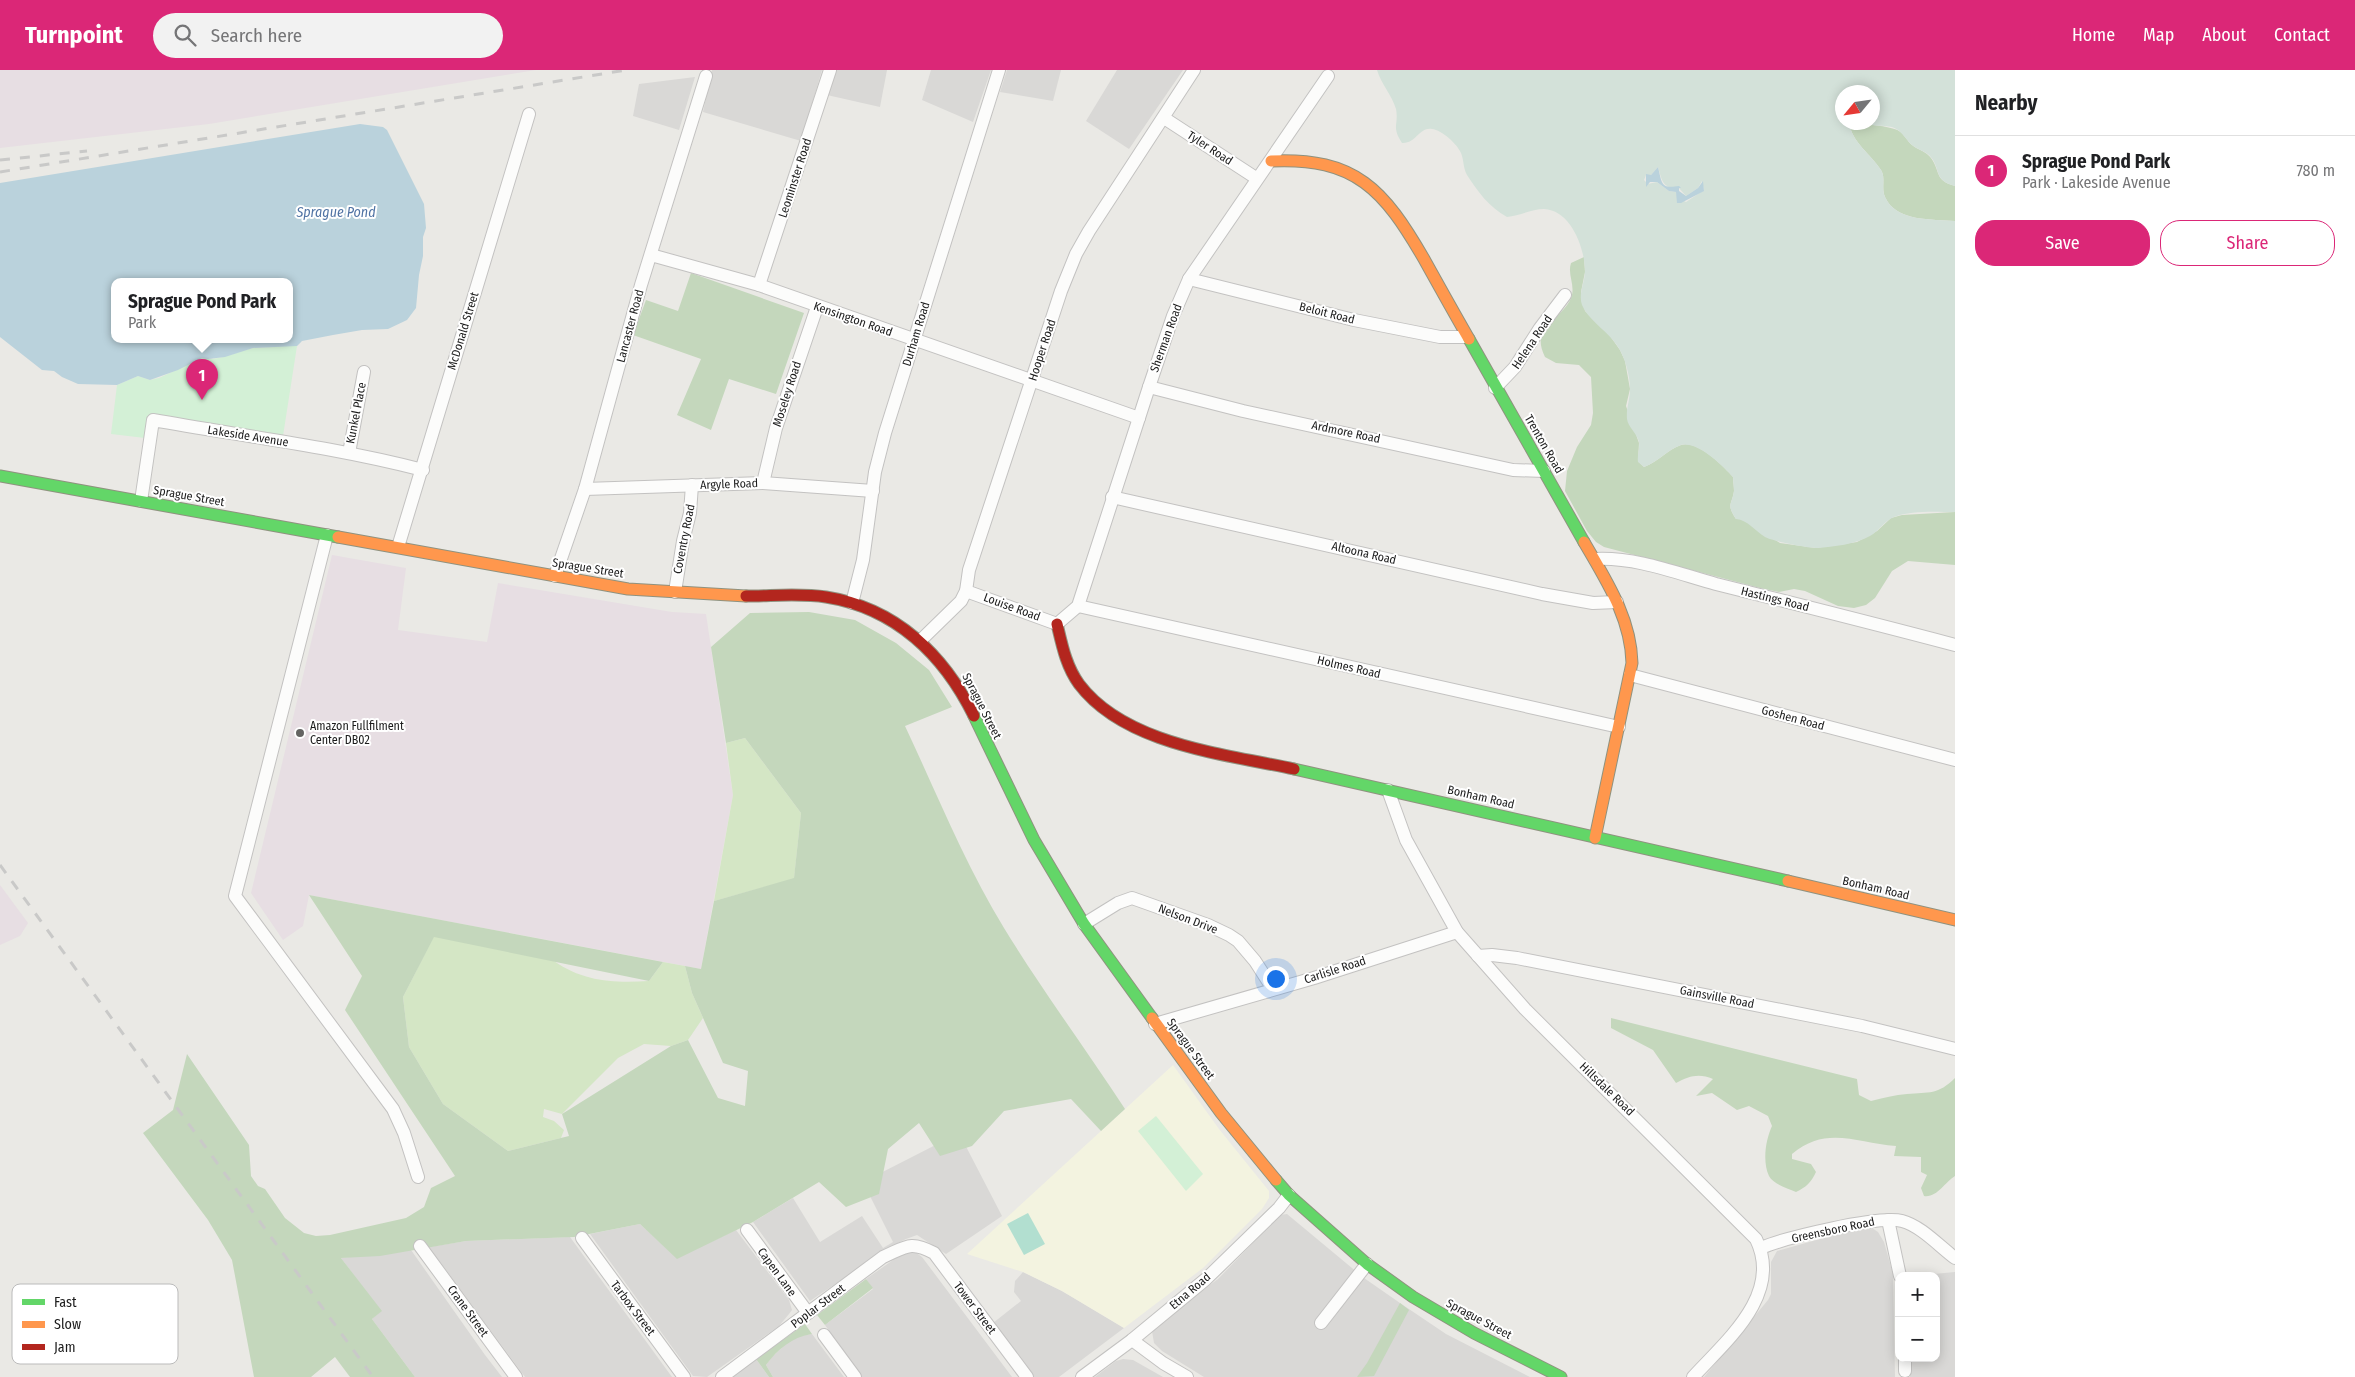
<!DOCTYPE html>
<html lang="en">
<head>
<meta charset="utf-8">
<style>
	:root { --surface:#fff; --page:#f2f2f2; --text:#202124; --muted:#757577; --line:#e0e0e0; --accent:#db2777 }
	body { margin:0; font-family:"Fira Sans Condensed",sans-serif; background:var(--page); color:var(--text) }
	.controls { position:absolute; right:15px; bottom:15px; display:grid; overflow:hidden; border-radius:10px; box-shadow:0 2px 12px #0003 }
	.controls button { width:45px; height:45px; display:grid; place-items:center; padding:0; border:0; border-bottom:1px solid var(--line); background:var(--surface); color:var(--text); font:25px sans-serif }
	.compass { position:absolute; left:1835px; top:15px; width:45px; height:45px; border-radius:50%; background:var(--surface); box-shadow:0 2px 12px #0003; rotate:241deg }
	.you { position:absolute; left:1275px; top:908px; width:18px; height:18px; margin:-12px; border:4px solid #fff; border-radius:50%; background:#1a73e8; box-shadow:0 0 0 8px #1a73e833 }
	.badge { display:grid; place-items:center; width:32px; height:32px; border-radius:50%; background:var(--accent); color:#fff; font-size:16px; font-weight:700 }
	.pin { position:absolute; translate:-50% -41px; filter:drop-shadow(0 1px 2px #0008) }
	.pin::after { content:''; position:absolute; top:26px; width:18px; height:15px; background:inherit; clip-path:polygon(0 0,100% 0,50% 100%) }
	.popup { position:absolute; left:111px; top:208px; width:182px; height:65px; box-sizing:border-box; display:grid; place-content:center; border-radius:10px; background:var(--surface); filter:drop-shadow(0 1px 4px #0005); font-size:16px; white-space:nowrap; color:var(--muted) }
	.popup b { font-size:19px; color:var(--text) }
	.popup::after { content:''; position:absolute; left:50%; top:100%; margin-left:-10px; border:10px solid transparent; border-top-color:var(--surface) }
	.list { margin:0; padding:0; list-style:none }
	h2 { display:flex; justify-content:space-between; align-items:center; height:65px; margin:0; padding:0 20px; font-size:21px }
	h2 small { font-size:16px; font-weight:400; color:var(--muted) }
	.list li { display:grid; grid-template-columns:32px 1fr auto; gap:15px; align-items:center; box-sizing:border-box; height:70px; padding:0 20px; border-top:1px solid var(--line) }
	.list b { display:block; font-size:19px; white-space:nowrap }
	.list p { margin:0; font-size:16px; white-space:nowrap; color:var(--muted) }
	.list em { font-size:16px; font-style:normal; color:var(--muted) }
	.actions { display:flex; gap:10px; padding:15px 20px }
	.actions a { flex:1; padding:11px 0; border:1px solid var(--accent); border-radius:20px; text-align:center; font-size:18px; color:var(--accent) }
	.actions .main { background:var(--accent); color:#fff }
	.icon { flex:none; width:28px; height:28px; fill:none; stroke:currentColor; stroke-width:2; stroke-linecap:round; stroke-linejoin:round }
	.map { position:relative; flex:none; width:1955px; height:1307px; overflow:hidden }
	header { display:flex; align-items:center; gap:30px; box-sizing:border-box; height:70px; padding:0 25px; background:var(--accent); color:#fff }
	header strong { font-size:24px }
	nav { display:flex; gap:28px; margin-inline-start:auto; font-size:18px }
	.search { width:350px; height:45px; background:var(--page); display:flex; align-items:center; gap:12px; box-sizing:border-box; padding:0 18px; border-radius:28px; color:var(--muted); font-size:19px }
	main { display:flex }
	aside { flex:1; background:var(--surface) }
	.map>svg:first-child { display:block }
	.residential { fill:#d9d8d6 }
	.industrial { fill:#e7dee3 }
	.education { fill:#f3f3e0 }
	.grass { fill:#d4e6c5 }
	.forest { fill:#c4d7bc }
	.wetland { fill:#d3e1d9; fill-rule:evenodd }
	.park { fill:#d3f0d6 }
	.pitch { fill:#b2dfd0 }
	.water { fill:#bad2dc; fill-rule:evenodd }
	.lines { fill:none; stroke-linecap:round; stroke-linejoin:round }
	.street-casing { stroke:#c3c2c1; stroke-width:14 }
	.fast-casing { stroke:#8f927f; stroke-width:13 }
	.slow-casing { stroke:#8f927f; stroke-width:13 }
	.jam-casing { stroke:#8f927f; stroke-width:13 }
	.street { stroke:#fcfcfb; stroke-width:12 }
	.fast { stroke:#63d668; stroke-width:11 }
	.slow { stroke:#ff974d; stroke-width:11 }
	.jam { stroke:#b3261e; stroke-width:11 }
	.rail { stroke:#c9c9c8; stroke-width:3; stroke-dasharray:10 10; stroke-linecap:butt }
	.poi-dot { fill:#646462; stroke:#fff; stroke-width:2 }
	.labels { text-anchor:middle; stroke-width:4; stroke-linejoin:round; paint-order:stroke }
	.street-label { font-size:12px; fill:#1c1c1c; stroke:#fff }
	.poi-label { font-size:12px; fill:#1c1c1c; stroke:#fff; text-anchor:start }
	.water-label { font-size:14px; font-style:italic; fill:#5073a4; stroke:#fff }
	.key { fill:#fff; stroke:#bbb; stroke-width:1 }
	.key-label { font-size:14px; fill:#1c1c1c }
</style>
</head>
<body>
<header>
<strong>Turnpoint</strong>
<div class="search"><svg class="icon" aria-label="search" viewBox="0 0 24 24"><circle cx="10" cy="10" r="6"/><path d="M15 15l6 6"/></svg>Search here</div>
<nav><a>Home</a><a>Map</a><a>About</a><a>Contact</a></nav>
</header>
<main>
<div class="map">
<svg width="1955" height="1307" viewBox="0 0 1955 1307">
	<rect width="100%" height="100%" fill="#eae9e5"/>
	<g class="residential">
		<polygon points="712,0 822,0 801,71 703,42"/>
		<polygon points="834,0 887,0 880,37 827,25"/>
		<polygon points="931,0 991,0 973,52 922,30"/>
		<polygon points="1007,0 1061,0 1053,31 1000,22"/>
		<polygon points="1117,0 1183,0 1129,79 1086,51"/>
		<polygon points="695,7 679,60 633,46 639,14"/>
		<polygon points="959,1063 1002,1146 946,1184 917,1165 906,1169 890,1177 810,1231 753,1152 793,1128 820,1172 862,1146 883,1178 893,1172 863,1112"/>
		<polygon points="1287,1144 1364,1208 1400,1233 1446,1264 1530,1307 1204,1307 1162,1281 1154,1273 1152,1261 1179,1238 1218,1209 1280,1145"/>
		<polygon points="640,1154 677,1188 736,1160 789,1230 792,1240 789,1244 779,1256 707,1307 693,1306 590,1164"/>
		<polygon points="1859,1158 1872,1158 1878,1162 1884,1172 1893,1204 1895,1307 1704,1307 1768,1230 1771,1224 1771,1192 1777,1181"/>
		<polygon points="570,1167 672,1307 525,1307 429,1177 466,1171"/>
		<polygon points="411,1180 485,1285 502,1307 415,1307 372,1249 381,1241 341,1188"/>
		<polygon points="906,1181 915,1182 922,1187 1012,1307 862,1307 825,1255 873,1219 866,1209"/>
		<polygon points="1023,1202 1062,1221 1124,1258 1059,1307 1034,1307 993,1253 1021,1231 1014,1222 1015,1211"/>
		<polygon points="1955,1202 1955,1307 1910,1307 1910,1288 1936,1288 1936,1206 1912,1206"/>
		<polygon points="812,1264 844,1307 773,1307 766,1295 772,1287 788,1272 798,1266"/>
		<polygon points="756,1289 769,1307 733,1307"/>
		<polygon points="1123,1289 1133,1290 1163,1307 1095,1307 1116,1291"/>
	</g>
	<g class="industrial">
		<polygon points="0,0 536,0 209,54 0,78"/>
		<polygon points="332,485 406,498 398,560 487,572 498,513 672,542 706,544 733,725 701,899 309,825 303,856 283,870 251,823"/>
		<polygon points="0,815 28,853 20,866 0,875"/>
	</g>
	<polygon class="education" points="1173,995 1219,1059 1269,1121 1269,1128 1262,1139 1203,1198 1124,1258 1062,1221 1023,1202 967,1184"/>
	<g class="grass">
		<polygon points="745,668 801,743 794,809 714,831 733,725 726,673"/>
		<path d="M434 866 554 891C584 912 614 913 649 911L663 892 685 896 692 923 703 948 688 970 671 976 644 974 618 988 562 1044 544 1039 543 1047 554 1051 564 1060 561 1068 508 1081 443 1034 409 977 403 927Z"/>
	</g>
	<g class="forest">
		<path d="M1849 53C1859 53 1892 56 1899 61 1905 65 1907 71 1912 75 1918 80 1926 81 1931 88 1941 102 1934 110 1955 116V151C1932 149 1896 152 1885 127 1881 118 1886 108 1881 100 1870 83 1853 74 1849 53Z"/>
		<path d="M1584 187 1585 202 1581 222 1585 241 1608 263 1620 280 1625 291 1630 319 1626 336 1639 373 1638 391 1644 397C1658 392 1668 379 1681 375 1698 370 1723 396 1733 407 1733 411 1734 417 1734 421 1732 435 1726 434 1736 449H1742L1780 473 1816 478 1857 472 1877 461 1891 448 1902 445 1955 442V495L1908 491 1892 501 1875 528 1866 535 1854 538 1838 536 1805 521 1794 519 1779 522 1760 518 1604 477 1596 472 1587 461 1565 421 1567 401 1577 377 1591 355 1593 343 1591 307 1579 295 1556 293 1545 287C1529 255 1562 250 1571 228 1576 216 1567 205 1571 193Z"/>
		<polygon points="691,203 804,243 776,324 729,309 711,360 677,345 701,289 633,265 646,230 678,241"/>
		<path d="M809 542 855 550 896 573 929 600 952 637 905 656C937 724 965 794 1004 858 1042 920 1085 978 1125 1039L1101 1061 1071 1029 1004 1041 972 1076 940 1086 919 1053 888 1079 879 1124 846 1137 819 1112 753 1152 677 1189 640 1154 574 1167 466 1171 380 1186 341 1188 382 1241 372 1249 415 1307H350L335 1287 311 1307H254L232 1190 208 1150 143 1063 173 1040 187 984 249 1075 251 1106 258 1116 265 1119 285 1148 304 1163 316 1166 330 1165 406 1148 424 1137 431 1118 455 1106 345 940 362 906 309 825 663 892 649 911 434 867 403 927 409 977 443 1034 508 1081 569 1066 562 1044 671 976 688 970 718 1028 745 1036 748 1001 723 993 692 923 685 896 701 899 714 831 794 808 801 743 745 668 726 673 711 577 750 543Z"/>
		<path d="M1611 948 1857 1009 1859 1025 1871 1031C1883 1028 1895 1025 1907 1024 1929 1022 1938 1025 1955 1008V1106C1945 1112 1937 1128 1924 1126L1921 1118 1927 1105 1921 1102V1087L1894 1086 1896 1076C1857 1073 1826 1055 1792 1084V1089L1811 1094 1816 1102C1811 1113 1806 1117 1796 1122 1787 1118 1773 1114 1769 1106 1762 1091 1766 1069 1772 1056L1768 1046 1749 1036 1737 1040 1712 1023 1696 1026 1713 1009C1699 1003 1689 1006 1676 1013L1653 980 1611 958Z"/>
		<polygon points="866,1209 873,1218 825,1255 817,1245"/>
		<polygon points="1400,1233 1409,1240 1374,1306 1357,1307 1367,1293"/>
		<path d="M805 1254 812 1264C792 1267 778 1279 766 1295L773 1307H769L756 1289Z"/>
	</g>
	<path class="wetland" d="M1377 0H1955V116C1932 110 1942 98 1929 85 1924 81 1917 79 1912 75 1905 69 1902 60 1892 57 1882 55 1875 57 1865 53L1872 52V22H1842V52L1849 53C1853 74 1870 83 1881 100 1886 108 1881 118 1885 127 1896 152 1932 149 1955 151V442C1936 442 1912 440 1894 447 1884 451 1879 461 1870 466 1856 474 1833 477 1817 478 1808 478 1772 471 1765 467 1755 461 1748 450 1736 449 1726 434 1732 435 1734 421 1734 417 1733 411 1733 407 1723 396 1698 371 1681 375 1668 379 1658 392 1644 397L1638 392C1637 385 1640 379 1639 372 1637 363 1628 357 1627 349 1626 338 1630 330 1630 319 1630 307 1626 292 1621 282 1612 263 1590 253 1582 235 1578 224 1585 212 1585 201 1585 179 1571 140 1544 139 1532 139 1519 146 1507 147 1489 137 1478 122 1467 105 1463 98 1464 90 1461 83 1457 74 1442 60 1432 59 1419 57 1416 74 1402 73 1391 56 1399 55 1396 39 1392 25 1381 14 1377 0ZM1658 97C1662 111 1663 119 1679 118L1686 126 1698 118 1702 111 1704 120 1686 132 1678 128 1676 122 1669 121 1657 112 1648 114 1644 110 1646 105H1651Z"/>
	<g class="park">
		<path d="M281 276H297L283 366 150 345 145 368 111 364 117 315 138 306 150 310 159 308 202 288C219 292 237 281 253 278 263 277 272 278 281 276Z"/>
		<polygon points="1156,1046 1203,1104 1186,1121 1138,1061"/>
	</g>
	<polygon class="pitch" points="1028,1143 1045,1174 1024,1185 1007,1154"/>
	<g class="water">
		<path d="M360 54 383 57 387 60 424 134 426 158 423 167V186L419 205 416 238 407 250 388 259 362 260 333 265 302 271 297 276 253 278 225 287 208 289 202 288 178 300 150 310 138 306 117 315 78 314 62 307 54 301 42 300 0 267V113ZM290 211V269H114V211Z"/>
		<path d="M1658 97C1662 114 1661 119 1679 116L1681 118H1679V121L1686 126 1698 118 1703 111 1704 121 1681 133H1677L1676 122 1669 121 1657 112H1650L1646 117V104L1651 105Z"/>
	</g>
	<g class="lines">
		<g class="street-casing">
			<g id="street">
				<polyline points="1164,48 1256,108"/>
				<polyline points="651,185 759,215 1139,348"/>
				<polyline points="1189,209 1354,250 1440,267 1466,267"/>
				<polyline points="759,215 830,0"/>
				<polyline points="1149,317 1243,341 1513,400 1544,401"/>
				<polyline points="1495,318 1515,297 1540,258 1565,225"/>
				<polyline points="349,383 364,302"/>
				<polyline points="763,413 776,358 817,237"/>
				<polyline points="585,419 763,413 873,421"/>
				<polyline points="1112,427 1542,524 1593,533 1617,532"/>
				<path d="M141 431 153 350C243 366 334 377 423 400"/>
				<polyline points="327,465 235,826 393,1039 404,1063 418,1107"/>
				<polyline points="398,477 529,44"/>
				<path d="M1595 489C1637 487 1676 503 1716 514 1796 534 1876 554 1955 575"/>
				<polyline points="555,506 585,419 641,215 706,6"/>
				<polyline points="966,521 1057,554 1078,536 1149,317 1173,246 1189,209 1328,6"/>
				<polyline points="675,522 683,471 690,443 692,415"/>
				<polyline points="852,533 863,490 875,402 885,363 999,0"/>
				<polyline points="1078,536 1619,657"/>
				<polyline points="921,570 961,531 966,521 969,500 1061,221 1076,184 1089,161 1194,0"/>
				<polyline points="1630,605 1955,690"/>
				<path d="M1388 720 1406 770 1457 862 1525 939 1756 1169C1783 1224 1727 1270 1693 1307"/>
				<polyline points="1084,854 1118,833 1132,828 1208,855 1229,865 1238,871 1255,891 1273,919"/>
				<polyline points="1478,886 1492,885 1517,888 1862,956 1955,979"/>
				<polyline points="1155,954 1314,908 1457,862"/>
				<polyline points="1888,1150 1900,1206"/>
				<polyline points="747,1160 808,1243"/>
				<polyline points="582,1168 684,1307"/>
				<polyline points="420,1176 516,1307"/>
				<path d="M1761 1178C1784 1168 1879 1145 1902 1151 1921 1156 1939 1176 1955 1188"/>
				<polyline points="1321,1253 1367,1194"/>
				<polyline points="824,1265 855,1307"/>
				<polyline points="1132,1270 1163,1293 1187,1307"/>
				<polyline points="1905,1288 1905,1301"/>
				<path d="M722 1307 883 1187C906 1177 910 1170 934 1183L1027 1307"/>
				<polyline points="1082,1307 1132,1270 1206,1209 1279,1138 1289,1125"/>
			</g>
		</g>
		<g class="fast-casing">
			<g id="fast">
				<polyline points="1469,269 1584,472"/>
				<polyline points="0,406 338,467"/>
				<polyline points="974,646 1034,770 1084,854 1152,948"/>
				<polyline points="1294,699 1788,811"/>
				<polyline points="1276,1110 1289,1125 1367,1194 1413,1227 1474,1263 1561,1307"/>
			</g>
		</g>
		<g class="slow-casing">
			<g id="slow">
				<path d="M1271 91C1356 87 1384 120 1424 189 1439 216 1454 243 1469 269"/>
				<polyline points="338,467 628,519 746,526"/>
				<path d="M1584 472C1606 510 1631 548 1632 593L1595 768"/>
				<polyline points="1788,811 1955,850"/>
				<polyline points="1152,948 1221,1043 1276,1110"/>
			</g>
		</g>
		<g class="jam-casing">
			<g id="jam">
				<path d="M746 526C773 526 800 523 826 527 896 538 944 585 974 646"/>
				<path d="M1057 554C1062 575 1066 596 1079 614 1125 675 1225 684 1294 699"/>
			</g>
		</g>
		<use href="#street" class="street"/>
		<use href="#fast" class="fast"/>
		<use href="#slow" class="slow"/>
		<use href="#jam" class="jam"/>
		<g class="rail">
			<polyline points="0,90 87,81"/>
			<polyline points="0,102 626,0"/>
			<polyline points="0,795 373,1307"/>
		</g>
	</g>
	<circle class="poi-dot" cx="300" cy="663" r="5"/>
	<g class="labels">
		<g class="street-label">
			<text transform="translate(1210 78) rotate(33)" y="4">Tyler Road</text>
			<text transform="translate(795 108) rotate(-72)" y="4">Leominster Road</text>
			<text transform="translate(1327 243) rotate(14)" y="4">Beloit Road</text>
			<text transform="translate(853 249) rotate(19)" y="4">Kensington Road</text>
			<text transform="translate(630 256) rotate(-75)" y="4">Lancaster Road</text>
			<text transform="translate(463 261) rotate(-73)" y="4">McDonald Street</text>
			<text transform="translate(916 264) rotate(-73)" y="4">Durham Road</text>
			<text transform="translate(1166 268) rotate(-70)" y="4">Sherman Road</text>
			<text transform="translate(1532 272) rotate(-56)" y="4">Helena Road</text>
			<text transform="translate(1042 280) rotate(-72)" y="4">Hooper Road</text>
			<text transform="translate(787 324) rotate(-72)" y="4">Moseley Road</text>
			<text transform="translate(356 343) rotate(-79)" y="4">Kunkel Place</text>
			<text transform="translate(1346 362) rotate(12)" y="4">Ardmore Road</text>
			<text transform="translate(248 366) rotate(9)" y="4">Lakeside Avenue</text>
			<text transform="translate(1544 374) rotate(60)" y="4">Trenton Road</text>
			<text transform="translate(729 414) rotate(-2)" y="4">Argyle Road</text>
			<text transform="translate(189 426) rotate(10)" y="4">Sprague Street</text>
			<text transform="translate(684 469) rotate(-79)" y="4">Coventry Road</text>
			<text transform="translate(1364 483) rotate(13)" y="4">Altoona Road</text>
			<text transform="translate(588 498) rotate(9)" y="4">Sprague Street</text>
			<text transform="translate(1775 529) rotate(14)" y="4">Hastings Road</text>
			<text transform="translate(1012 537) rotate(20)" y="4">Louise Road</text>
			<text transform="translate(1349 597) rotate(13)" y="4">Holmes Road</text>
			<text transform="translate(982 636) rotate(63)" y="4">Sprague Street</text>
			<text transform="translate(1793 648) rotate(15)" y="4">Goshen Road</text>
			<text transform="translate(1481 727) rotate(13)" y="4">Bonham Road</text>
			<text transform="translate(1876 818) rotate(13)" y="4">Bonham Road</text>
			<text transform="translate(1188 849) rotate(21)" y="4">Nelson Drive</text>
			<text transform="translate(1335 900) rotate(-18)" y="4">Carlisle Road</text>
			<text transform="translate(1717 927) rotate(11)" y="4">Gainsville Road</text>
			<text transform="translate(1191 979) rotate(54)" y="4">Sprague Street</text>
			<text transform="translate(1607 1019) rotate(44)" y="4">Hillsdale Road</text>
			<text transform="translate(1833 1160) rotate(-12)" y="4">Greensboro Road</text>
			<text transform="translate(777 1202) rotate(54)" y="4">Capen Lane</text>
			<text transform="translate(1190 1221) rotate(-40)" y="4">Etna Road</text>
			<text transform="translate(818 1236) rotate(-37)" y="4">Poplar Street</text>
			<text transform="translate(633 1238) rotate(53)" y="4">Tarbox Street</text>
			<text transform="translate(975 1238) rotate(53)" y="4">Tower Street</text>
			<text transform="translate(468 1241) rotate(54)" y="4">Crane Street</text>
			<text transform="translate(1479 1249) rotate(28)" y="4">Sprague Street</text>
		</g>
		<g class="poi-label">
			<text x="310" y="660">Amazon Fullfilment<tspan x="310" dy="14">Center DB02</tspan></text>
		</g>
		<g class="water-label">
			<text x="336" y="147">Sprague Pond</text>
		</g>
	</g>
	<rect x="12" y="1214" width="166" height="80" rx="8" class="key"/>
	<rect x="22" y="1229" width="23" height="6" fill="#63d668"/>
	<rect x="22" y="1251" width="23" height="7" fill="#ff974d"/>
	<rect x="22" y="1274" width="23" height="6" fill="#b3261e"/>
	<g class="key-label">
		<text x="54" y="1237">Fast</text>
		<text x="54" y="1259">Slow</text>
		<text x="54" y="1282">Jam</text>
	</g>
</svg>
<div class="controls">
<button>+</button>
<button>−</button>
</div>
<svg class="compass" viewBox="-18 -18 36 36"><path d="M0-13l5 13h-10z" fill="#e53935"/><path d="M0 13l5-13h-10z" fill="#757577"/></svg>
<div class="you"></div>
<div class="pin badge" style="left:202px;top:330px">1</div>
<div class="popup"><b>Sprague Pond Park</b>Park</div>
</div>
<aside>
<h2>Nearby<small></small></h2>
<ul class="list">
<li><span class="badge">1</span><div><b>Sprague Pond Park</b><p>Park · Lakeside Avenue</p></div><em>780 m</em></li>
</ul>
<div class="actions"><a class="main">Save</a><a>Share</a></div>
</aside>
</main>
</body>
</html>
